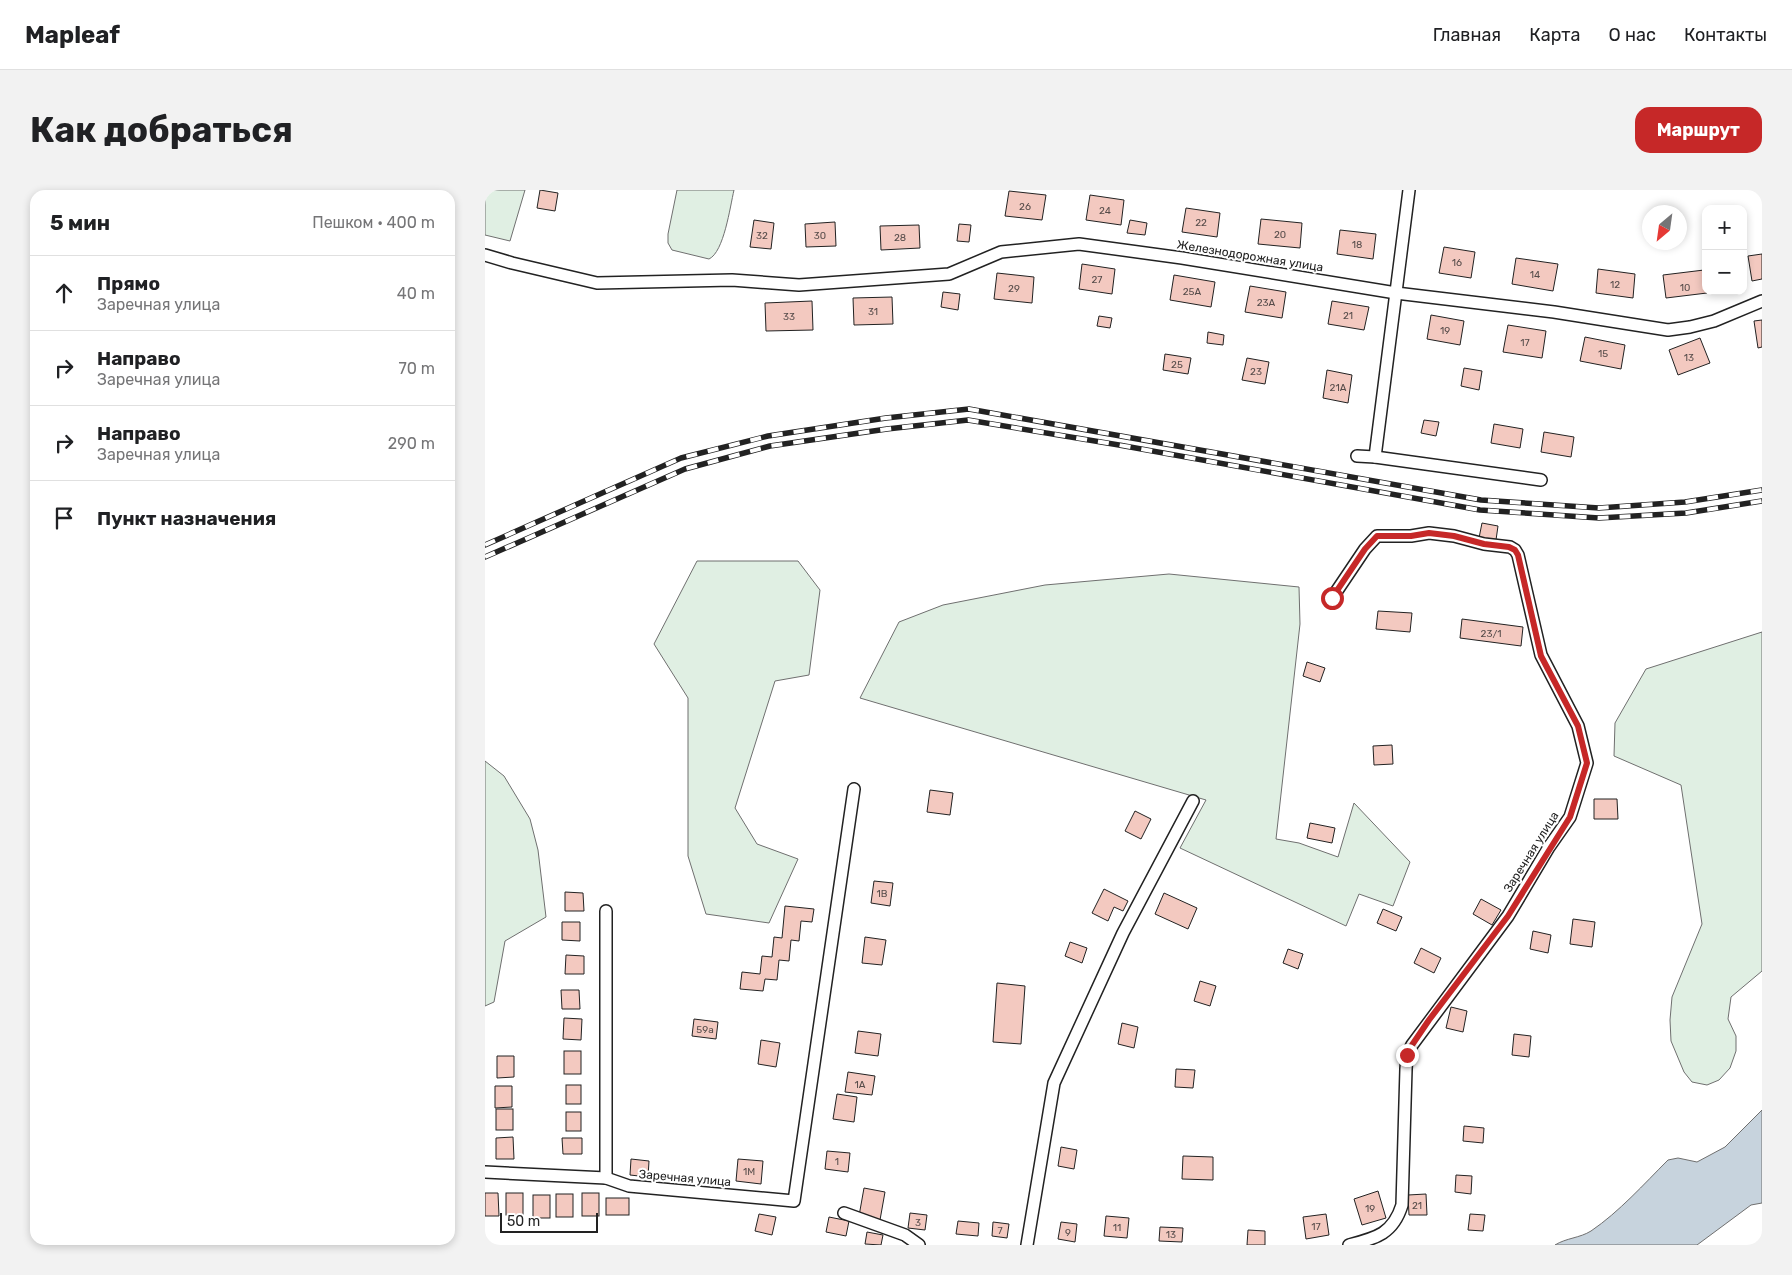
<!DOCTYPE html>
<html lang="ru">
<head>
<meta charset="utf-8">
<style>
	:root { --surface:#fff; --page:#f2f2f2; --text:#202124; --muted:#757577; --line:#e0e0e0; --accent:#c62828 }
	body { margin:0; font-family:Rubik,sans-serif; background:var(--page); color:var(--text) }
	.controls { position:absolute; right:15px; top:15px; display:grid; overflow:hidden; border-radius:10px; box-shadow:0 2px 8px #0003 }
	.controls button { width:45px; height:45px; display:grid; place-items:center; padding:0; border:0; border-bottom:1px solid var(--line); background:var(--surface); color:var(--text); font:25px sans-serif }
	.compass { position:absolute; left:1157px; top:15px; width:45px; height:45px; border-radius:50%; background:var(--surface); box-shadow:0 2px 8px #0003; rotate:209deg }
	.scale { position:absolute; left:15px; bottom:12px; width:98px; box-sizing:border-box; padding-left:5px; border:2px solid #222; border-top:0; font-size:14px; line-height:18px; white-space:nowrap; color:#222; -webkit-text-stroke:4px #fff; paint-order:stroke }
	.stop { position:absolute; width:15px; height:15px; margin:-11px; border:4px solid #c62828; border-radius:50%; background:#fff }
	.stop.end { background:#c62828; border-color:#fff; box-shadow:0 1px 5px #0008 }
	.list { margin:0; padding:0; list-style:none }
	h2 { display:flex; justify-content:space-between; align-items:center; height:65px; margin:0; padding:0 20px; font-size:21px }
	h2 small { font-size:16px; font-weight:400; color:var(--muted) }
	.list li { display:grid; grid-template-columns:32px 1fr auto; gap:15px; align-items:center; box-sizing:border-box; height:75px; padding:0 20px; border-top:1px solid var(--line) }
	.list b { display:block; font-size:19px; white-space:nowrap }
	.list p { margin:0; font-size:16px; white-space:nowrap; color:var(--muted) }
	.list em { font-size:16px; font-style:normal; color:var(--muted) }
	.icon { flex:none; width:28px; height:28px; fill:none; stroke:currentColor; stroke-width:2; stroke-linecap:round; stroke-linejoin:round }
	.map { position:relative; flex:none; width:1277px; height:1055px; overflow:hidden; border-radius:15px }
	header { display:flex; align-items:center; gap:30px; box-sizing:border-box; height:70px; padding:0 25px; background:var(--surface); border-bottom:1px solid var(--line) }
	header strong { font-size:24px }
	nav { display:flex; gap:28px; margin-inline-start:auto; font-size:18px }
	.intro { display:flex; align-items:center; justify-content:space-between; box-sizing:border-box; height:120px; padding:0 30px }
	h1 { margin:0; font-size:35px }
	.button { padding:12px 22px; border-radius:15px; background:var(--accent); color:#fff; font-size:18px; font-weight:700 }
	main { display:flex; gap:30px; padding:0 30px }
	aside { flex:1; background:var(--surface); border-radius:15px; box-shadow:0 2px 8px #0003 }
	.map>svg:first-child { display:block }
	.green { fill:#e0efe3; stroke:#6f6f6f }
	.water { fill:#c7d3dd; stroke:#6f6f6f }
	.building { fill:#f3c9c0; stroke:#222 }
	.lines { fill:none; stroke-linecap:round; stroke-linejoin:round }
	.street-casing { stroke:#222; stroke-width:14 }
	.street { stroke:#fff; stroke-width:11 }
	.rail-casing { stroke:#222; stroke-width:5.5 }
	.rail { stroke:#fff; stroke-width:4; stroke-dasharray:11; stroke-linecap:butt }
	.route { stroke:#c62828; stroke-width:6 }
	.labels { text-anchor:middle; stroke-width:4; stroke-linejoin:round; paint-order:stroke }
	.number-label { font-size:10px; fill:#564c4a }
	.street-label { font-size:12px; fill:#222; stroke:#fff }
</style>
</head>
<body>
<header>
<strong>Mapleaf</strong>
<nav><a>Главная</a><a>Карта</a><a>О нас</a><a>Контакты</a></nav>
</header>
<div class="intro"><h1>Как добраться</h1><a class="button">Маршрут</a></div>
<main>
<aside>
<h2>5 мин<small>Пешком · 400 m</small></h2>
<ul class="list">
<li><svg class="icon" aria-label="ahead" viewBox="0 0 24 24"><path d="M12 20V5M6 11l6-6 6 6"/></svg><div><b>Прямо</b><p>Заречная улица</p></div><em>40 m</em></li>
<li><svg class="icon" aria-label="right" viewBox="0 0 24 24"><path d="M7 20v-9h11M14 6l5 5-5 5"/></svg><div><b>Направо</b><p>Заречная улица</p></div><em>70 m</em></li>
<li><svg class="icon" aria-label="right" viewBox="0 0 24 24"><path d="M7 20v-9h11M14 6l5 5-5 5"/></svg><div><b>Направо</b><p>Заречная улица</p></div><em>290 m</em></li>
<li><svg class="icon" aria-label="arrive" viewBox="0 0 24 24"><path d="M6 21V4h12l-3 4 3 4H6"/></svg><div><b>Пункт назначения</b></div></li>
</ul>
</aside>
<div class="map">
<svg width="1277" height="1055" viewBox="0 0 1277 1055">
	<rect width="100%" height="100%" fill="#fff"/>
	<g class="green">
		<polygon points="0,0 40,0 25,51 0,45"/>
		<path d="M192 0H249C245 17 239 62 224 69L187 60 183 53V44Z"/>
		<polygon points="212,371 313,371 335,400 324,485 290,491 250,618 272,654 313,669 284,733 221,724 203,666 203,508 169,454"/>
		<polygon points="684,384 814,397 815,434 791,649 814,653 853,667 869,613 925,672 908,716 874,704 861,736 695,658 721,610 375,508 414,432 458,415 560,395"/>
		<polygon points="1277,442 1277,781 1246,807 1243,829 1251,846 1251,861 1245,878 1234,890 1222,895 1207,892 1199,882 1186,851 1185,830 1187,807 1217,734 1196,595 1129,566 1130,533 1161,479"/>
		<polygon points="0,571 19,586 45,629 53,660 61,727 20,751 9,812 0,816"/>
	</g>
	<path class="water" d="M1277 920V1013L1266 1015 1212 1055H1070C1081 1048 1095 1048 1106 1041 1134 1022 1159 994 1183 970L1193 968 1212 972 1240 957Z"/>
	<g class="building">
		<polygon points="55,0 73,3 70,21 52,18"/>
		<polygon points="524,1 561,5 557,30 520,26"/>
		<polygon points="605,5 639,10 636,35 601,30"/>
		<polygon points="701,18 735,23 732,47 697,42"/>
		<polygon points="776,29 817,33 815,58 773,54"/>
		<polygon points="269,30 289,33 286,59 265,57"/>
		<polygon points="645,30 662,33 660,45 642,43"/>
		<polygon points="350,32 351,56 321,57 320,34"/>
		<polygon points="474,34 486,35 484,52 472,51"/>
		<polygon points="434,35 435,58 396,60 395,36"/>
		<polygon points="855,40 891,44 888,69 852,64"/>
		<polygon points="959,57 990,62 986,88 954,83"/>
		<polygon points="1277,64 1277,89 1267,91 1263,66"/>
		<polygon points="1031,68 1073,74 1068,101 1027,94"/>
		<polygon points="597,74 630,79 627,104 594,99"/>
		<polygon points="1113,79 1150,84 1148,108 1111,103"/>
		<polygon points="1219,80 1222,103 1181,108 1178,85"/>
		<polygon points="512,83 549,87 547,113 509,109"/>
		<polygon points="689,85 730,92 726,117 685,110"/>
		<polygon points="765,96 801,102 797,128 760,122"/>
		<polygon points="458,102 475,104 473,120 456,117"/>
		<polygon points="407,107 408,134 369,135 368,108"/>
		<polygon points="327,111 328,140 281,141 280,113"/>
		<polygon points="847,111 884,117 879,140 843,134"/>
		<polygon points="946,125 979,131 975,155 942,149"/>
		<polygon points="614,126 627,128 625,138 612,136"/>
		<polygon points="1277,130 1277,157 1273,158 1269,131"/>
		<polygon points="1023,135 1061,141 1057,168 1018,162"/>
		<polygon points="723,142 739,145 738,155 722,153"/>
		<polygon points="1100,147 1140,155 1136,179 1095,171"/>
		<polygon points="1215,148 1225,173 1193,185 1184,160"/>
		<polygon points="680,164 706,168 703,184 678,180"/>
		<polygon points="762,168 784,172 780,194 757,190"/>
		<polygon points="979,178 997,181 994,200 976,196"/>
		<polygon points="842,180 867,185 863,213 838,208"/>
		<polygon points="939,230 954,232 951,246 936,243"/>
		<polygon points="1009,234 1038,239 1035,258 1006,253"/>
		<polygon points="1059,242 1089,247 1086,267 1056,262"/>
		<polygon points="997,333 1013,336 1011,350 994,348"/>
		<polygon points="893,421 927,423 925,442 891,439"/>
		<polygon points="977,429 1038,437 1036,456 975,448"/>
		<polygon points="822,472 840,478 835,492 818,486"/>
		<polygon points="907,555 908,574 889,575 888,556"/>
		<polygon points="445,600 468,603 465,625 442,622"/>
		<polygon points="1109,609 1132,609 1133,629 1109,629"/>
		<polygon points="650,621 666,629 656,649 640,641"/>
		<polygon points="825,633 850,638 847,653 822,648"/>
		<polygon points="389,691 408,693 405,716 386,713"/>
		<polygon points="619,699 643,711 638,721 629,717 623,731 607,723"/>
		<polygon points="80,702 98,703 99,721 80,721"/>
		<polygon points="679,703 712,718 703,739 670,724"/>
		<polygon points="996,709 1016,720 1007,735 988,724"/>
		<polygon points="300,716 329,719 327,732 316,731 314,751 306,750 304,771 294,770 292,790 280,789 278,801 255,799 257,782 275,784 277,766 287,767 289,747 297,748"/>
		<polygon points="898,719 917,727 911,741 892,733"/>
		<polygon points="1088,729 1110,732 1107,757 1085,754"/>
		<polygon points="77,732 95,732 95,751 77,750"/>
		<polygon points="1048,741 1066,745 1063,763 1045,759"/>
		<polygon points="380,747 401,750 397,775 377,773"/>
		<polygon points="585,752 602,758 597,773 580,766"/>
		<polygon points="936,758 956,768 949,783 929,773"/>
		<polygon points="803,759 818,764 813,779 798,773"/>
		<polygon points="81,765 99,766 99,784 80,784"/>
		<polygon points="715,791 731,796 725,816 709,811"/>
		<polygon points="512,793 540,796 536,854 508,852"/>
		<polygon points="76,800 94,800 95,819 77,819"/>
		<polygon points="966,817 982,821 978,842 961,838"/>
		<polygon points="79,828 97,829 96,850 78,849"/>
		<polygon points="209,829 233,832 231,849 207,846"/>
		<polygon points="637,833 653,837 649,858 633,854"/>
		<polygon points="373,841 396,844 393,866 370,863"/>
		<polygon points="1029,844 1046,846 1044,867 1027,865"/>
		<polygon points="276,850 295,853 291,877 273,874"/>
		<rect x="79" y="861" width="17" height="23"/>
		<polygon points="12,866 29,866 29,887 12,888"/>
		<polygon points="691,879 710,880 708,898 690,897"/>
		<polygon points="363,882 390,886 387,905 360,902"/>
		<rect x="81" y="895" width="15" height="19"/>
		<polygon points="10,896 27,896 27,917 10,918"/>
		<polygon points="352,904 372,907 369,932 348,929"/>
		<rect x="11" y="919" width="17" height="21"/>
		<rect x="81" y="922" width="15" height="19"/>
		<polygon points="979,936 999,938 998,953 978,951"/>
		<polygon points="28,947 29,969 11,969 11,948"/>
		<polygon points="77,948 97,948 97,964 78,964"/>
		<polygon points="576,957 592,960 589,979 573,976"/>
		<polygon points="342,961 365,963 363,982 340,979"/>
		<polygon points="698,966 728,967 728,990 697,989"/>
		<polygon points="146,969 164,971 163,987 145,985"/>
		<polygon points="253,969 278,971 276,994 251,991"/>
		<polygon points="971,985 987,986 986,1004 970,1002"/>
		<polygon points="379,998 400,1002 395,1030 374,1026"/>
		<polygon points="893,1001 901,1028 877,1035 869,1009"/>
		<polygon points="0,1003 13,1003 14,1026 0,1026"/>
		<rect x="21" y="1003" width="17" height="22"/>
		<rect x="97" y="1003" width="17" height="23"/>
		<rect x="71" y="1004" width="17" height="23"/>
		<polygon points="941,1004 942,1025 924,1025 923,1005"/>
		<rect x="48" y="1005" width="17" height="23"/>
		<rect x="121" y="1008" width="23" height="17"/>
		<polygon points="425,1023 442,1025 440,1040 423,1038"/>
		<polygon points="274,1024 291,1027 287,1045 270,1041"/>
		<polygon points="841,1024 844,1045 821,1049 818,1027"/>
		<polygon points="985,1024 1000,1025 998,1041 983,1040"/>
		<polygon points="621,1026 644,1028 642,1048 619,1046"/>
		<polygon points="344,1027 364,1031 361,1046 341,1042"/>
		<polygon points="473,1031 494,1033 493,1046 471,1044"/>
		<polygon points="508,1032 524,1034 522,1048 507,1046"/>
		<polygon points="576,1032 592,1034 590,1052 573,1049"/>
		<polygon points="675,1037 698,1038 697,1052 674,1051"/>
		<polygon points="763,1040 780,1041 780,1055 762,1055"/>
		<polygon points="382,1042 398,1045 396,1055 380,1054"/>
	</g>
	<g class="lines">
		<g class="street-casing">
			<g id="street">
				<polyline points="0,65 27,73 112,93 247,90 314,95 464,84 516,62 594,54 697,68 911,103 1069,122 1183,140 1205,137 1229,131 1277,111"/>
				<polyline points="872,266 890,267 924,0"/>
				<polyline points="890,267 1056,290"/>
				<path d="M847 408 880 359 892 346H926L944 343 969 346 999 354 1025 357 1030 360 1033 365 1056 465 1093 536 1102 573 1085 627 1064 657 1023 726 927 855 922 865 921 879 917 1015C908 1044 891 1048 864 1055"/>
				<polyline points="0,982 121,988 144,996 309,1011 369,599"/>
				<polyline points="121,988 121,721"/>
				<polyline points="359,1023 420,1045 434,1055"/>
				<polyline points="542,1055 569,893 638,743 708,611"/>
			</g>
		</g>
		<use href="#street" class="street"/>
		<g class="rail-casing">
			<g id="rail">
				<polyline points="0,355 196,268 283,246 401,228 484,219 996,310 1114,318 1200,312 1277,300"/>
				<polyline points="0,367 200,279 285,256 402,239 483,230 634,255 995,320 1114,328 1201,323 1277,311"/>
			</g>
		</g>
		<use href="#rail" class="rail"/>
	</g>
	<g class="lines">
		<polyline class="route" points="847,408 880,359 892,346 926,346 944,343 969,346 999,354 1024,357 1030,360 1033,365 1056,466 1093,536 1102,573 1085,627 1023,726 944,830 927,855 922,865"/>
	</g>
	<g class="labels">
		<g class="number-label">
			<text x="540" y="20">26</text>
			<text x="620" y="24">24</text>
			<text x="716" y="36">22</text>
			<text x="795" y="48">20</text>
			<text x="277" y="49">32</text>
			<text x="335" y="49">30</text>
			<text x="415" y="51">28</text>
			<text x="872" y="58">18</text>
			<text x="972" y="76">16</text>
			<text x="1050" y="88">14</text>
			<text x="612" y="93">27</text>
			<text x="1130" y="98">12</text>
			<text x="1200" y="101">10</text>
			<text x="529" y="102">29</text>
			<text x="707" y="105">25А</text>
			<text x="781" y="116">23А</text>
			<text x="388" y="125">31</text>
			<text x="863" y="129">21</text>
			<text x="304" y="130">33</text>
			<text x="960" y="144">19</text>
			<text x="1040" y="156">17</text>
			<text x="1118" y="167">15</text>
			<text x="1204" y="171">13</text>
			<text x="692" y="178">25</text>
			<text x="771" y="185">23</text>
			<text x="853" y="201">21А</text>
			<text x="1006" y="447">23/1</text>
			<text x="397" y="707">1В</text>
			<text x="220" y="843">59а</text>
			<text x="375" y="898">1А</text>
			<text x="352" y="975">1</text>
			<text x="264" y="985">1М</text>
			<text x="932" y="1019">21</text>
			<text x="885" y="1022">19</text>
			<text x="433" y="1036">3</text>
			<text x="831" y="1040">17</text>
			<text x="632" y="1041">11</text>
			<text x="515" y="1044">7</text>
			<text x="583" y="1046">9</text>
			<text x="686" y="1048">13</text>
		</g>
		<g class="street-label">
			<text transform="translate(765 66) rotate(9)" y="4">Железнодорожная улица</text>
			<text transform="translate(1046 662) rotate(-58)" y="4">Заречная улица</text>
			<text transform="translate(200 988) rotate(5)" y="4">Заречная улица</text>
		</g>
	</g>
</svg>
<div class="controls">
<button>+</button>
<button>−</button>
</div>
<svg class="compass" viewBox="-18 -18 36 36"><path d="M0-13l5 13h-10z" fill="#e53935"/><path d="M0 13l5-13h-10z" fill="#757577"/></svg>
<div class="scale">50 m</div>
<div class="stop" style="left:847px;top:408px"></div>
<div class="stop end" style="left:922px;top:865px"></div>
</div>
</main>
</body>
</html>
